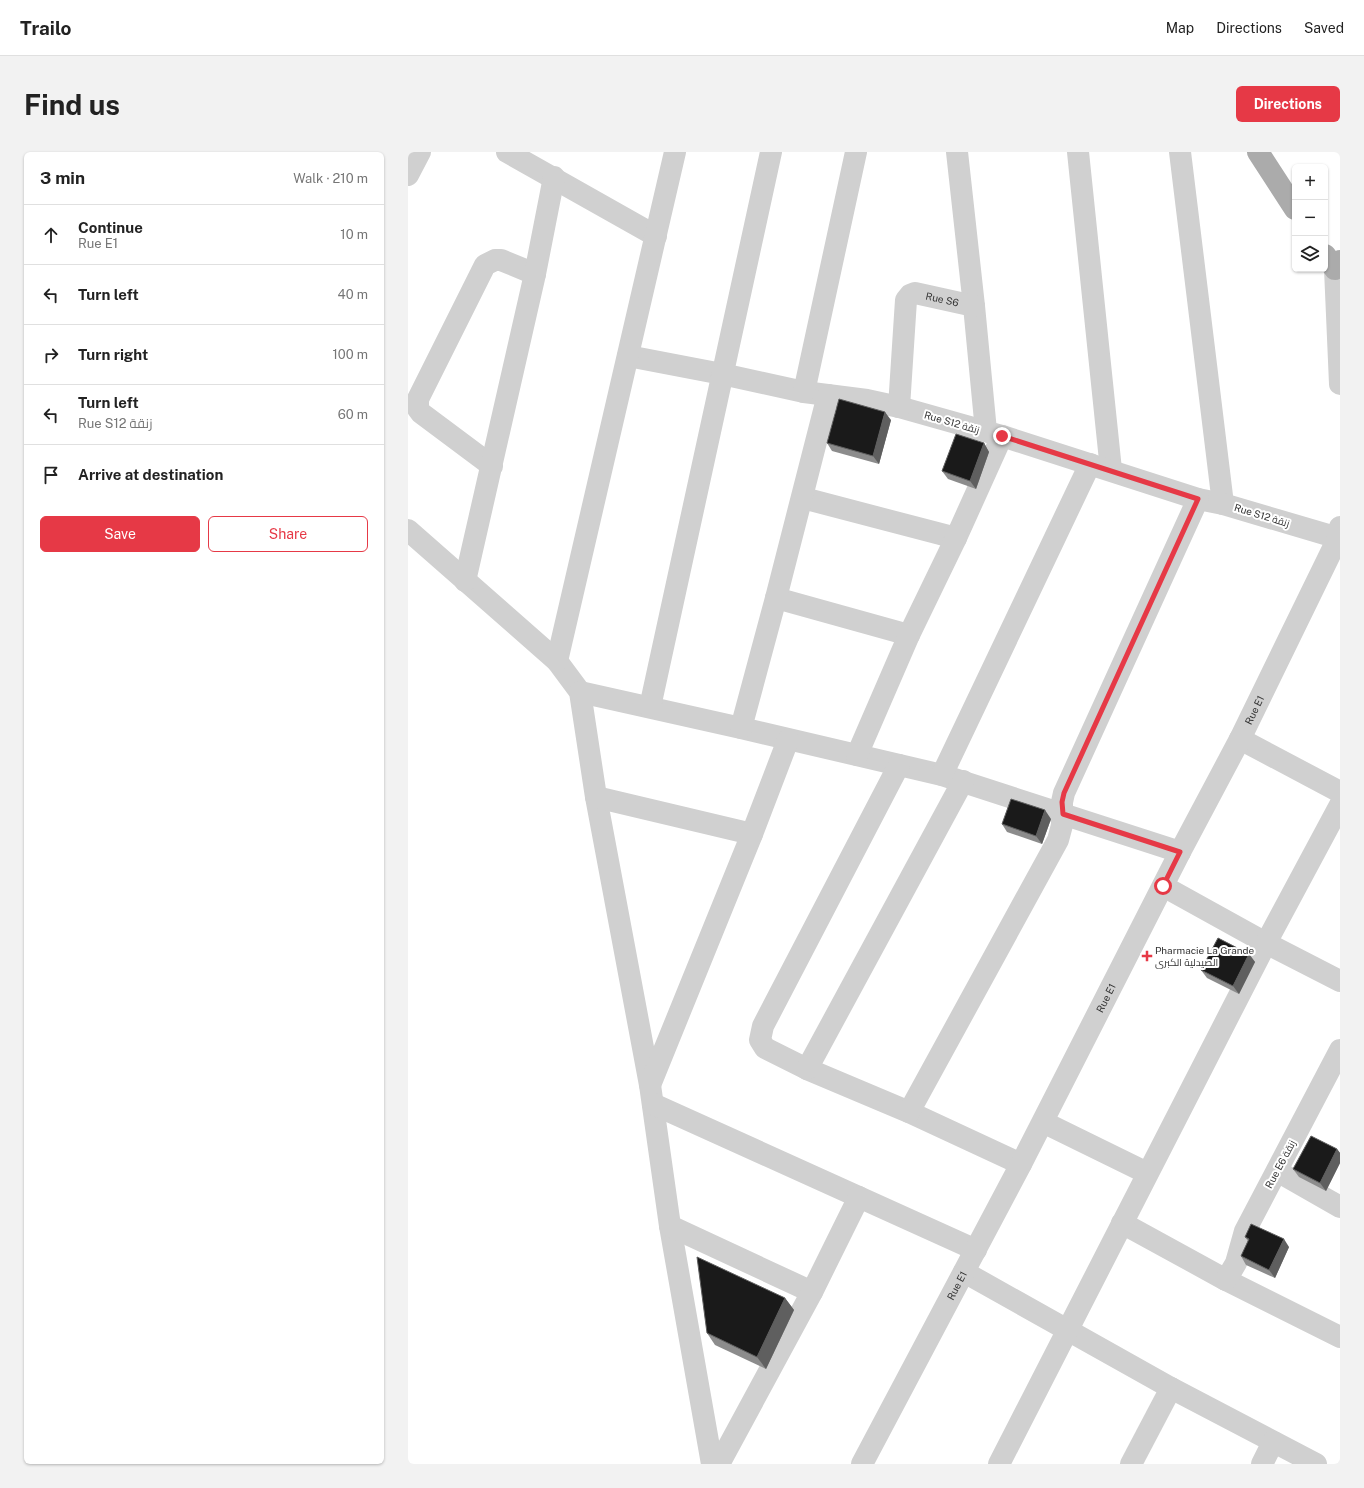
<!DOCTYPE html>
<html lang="en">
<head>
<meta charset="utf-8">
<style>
	:root { --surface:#fff; --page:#f2f2f2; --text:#222; --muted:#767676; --line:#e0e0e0; --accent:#e63946 }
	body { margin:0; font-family:"Public Sans",Cairo,sans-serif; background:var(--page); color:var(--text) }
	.controls { position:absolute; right:12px; top:12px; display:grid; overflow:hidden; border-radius:6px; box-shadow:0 1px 3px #0004 }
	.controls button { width:36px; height:36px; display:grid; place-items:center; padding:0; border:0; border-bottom:1px solid var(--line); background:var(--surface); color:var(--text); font:20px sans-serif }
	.stop { position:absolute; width:12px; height:12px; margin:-9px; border:3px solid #e63946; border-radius:50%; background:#fff }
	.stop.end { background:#e63946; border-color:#fff; box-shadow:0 1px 4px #0008 }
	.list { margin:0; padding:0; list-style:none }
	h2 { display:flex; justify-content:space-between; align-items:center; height:52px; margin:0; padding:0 16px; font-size:17px }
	h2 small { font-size:13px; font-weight:400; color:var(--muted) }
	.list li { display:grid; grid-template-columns:26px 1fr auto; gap:12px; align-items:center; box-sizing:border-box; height:60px; padding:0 16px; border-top:1px solid var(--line) }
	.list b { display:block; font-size:15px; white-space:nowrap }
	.list p { margin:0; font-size:13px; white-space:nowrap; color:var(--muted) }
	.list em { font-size:13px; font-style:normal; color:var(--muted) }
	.actions { display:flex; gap:8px; padding:12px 16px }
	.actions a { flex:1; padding:9px 0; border:1px solid var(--accent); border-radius:6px; text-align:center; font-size:14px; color:var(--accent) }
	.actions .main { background:var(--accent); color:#fff }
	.icon { flex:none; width:22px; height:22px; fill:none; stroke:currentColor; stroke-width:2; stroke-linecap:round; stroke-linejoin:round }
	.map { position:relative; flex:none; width:932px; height:1312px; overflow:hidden; border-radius:6px }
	header { display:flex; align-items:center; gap:24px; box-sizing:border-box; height:56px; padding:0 20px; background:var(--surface); border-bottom:1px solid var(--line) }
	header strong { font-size:19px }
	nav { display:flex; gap:22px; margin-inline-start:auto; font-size:14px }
	.intro { display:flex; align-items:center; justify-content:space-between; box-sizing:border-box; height:96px; padding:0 24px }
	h1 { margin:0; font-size:28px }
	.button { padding:10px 18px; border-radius:6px; background:var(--accent); color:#fff; font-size:14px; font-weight:700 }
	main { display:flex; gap:24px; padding:0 24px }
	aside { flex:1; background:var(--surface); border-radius:6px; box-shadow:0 1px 3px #0004 }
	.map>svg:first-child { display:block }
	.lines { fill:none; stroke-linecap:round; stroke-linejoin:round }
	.minor { stroke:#d0d0d0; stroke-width:22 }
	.major { stroke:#ababab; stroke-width:22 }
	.wall { fill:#8c8c8c }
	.shaded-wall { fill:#5f5f5f }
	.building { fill:#1a1a1a; stroke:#5f5f5f }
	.route { stroke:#e63946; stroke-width:5 }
	.poi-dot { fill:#e63946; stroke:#fff; stroke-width:1.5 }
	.labels { text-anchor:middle; stroke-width:4; stroke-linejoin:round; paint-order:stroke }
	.street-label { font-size:10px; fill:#333; stroke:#fff }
	.poi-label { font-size:10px; fill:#333; stroke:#fff; text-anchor:start }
</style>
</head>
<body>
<header>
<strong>Trailo</strong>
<nav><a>Map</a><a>Directions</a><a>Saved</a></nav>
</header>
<div class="intro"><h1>Find us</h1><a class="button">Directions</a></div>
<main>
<aside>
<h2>3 min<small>Walk · 210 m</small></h2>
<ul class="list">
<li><svg class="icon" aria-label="ahead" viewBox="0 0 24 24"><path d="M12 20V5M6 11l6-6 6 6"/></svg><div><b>Continue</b><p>Rue E1</p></div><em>10 m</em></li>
<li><svg class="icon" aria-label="left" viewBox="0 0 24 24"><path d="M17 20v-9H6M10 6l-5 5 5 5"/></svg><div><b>Turn left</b></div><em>40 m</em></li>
<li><svg class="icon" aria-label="right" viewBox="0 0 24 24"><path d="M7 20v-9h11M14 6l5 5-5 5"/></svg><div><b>Turn right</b></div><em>100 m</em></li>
<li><svg class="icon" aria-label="left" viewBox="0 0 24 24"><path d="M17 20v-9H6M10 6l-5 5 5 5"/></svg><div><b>Turn left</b><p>Rue S12 زنقة</p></div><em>60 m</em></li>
<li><svg class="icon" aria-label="arrive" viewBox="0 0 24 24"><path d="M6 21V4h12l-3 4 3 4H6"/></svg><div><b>Arrive at destination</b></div></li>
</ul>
<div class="actions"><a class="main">Save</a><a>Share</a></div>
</aside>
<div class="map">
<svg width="932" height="1312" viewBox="0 0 932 1312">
	<rect width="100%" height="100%" fill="#fff"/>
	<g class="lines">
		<g class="minor">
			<polyline points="99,0 248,84"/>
			<polyline points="549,0 566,154 578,279"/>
			<polyline points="670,0 703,318"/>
			<polyline points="772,0 815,352"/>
			<polyline points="0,23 12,0"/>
			<polyline points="927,117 932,232"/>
			<polyline points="220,204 314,222 396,240 459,248 491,255 594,284 790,347 815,352 930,386"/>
			<polyline points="396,240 448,0"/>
			<path id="s1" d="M491 255 498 148 502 143 507 141 566 154"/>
			<polyline points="84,314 13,261 10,257 10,247 77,113 87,108 93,108 127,122"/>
			<polyline points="395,346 548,386"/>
			<polyline points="0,378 149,509 172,540 188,645 242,933 262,1074 304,1312"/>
			<polyline points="57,429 127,122 146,25"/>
			<polyline points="368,446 501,483"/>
			<polyline points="149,509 267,0"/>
			<polyline points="172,540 333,576 534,623 772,700"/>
			<polyline points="242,555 363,0"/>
			<polyline points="333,576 368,446 420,243"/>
			<polyline points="832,587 932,640"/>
			<polyline points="449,603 501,483 548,386 594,284"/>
			<polyline points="491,613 355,874 352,888 357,896 399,917 501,960 613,1012"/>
			<polyline points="534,623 682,312"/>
			<polyline points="188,645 344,682"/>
			<polyline points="755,734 858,791 932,829"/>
			<polyline points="399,917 555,629"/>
			<polyline points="242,933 344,682 380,588"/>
			<polyline points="245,952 568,1098"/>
			<polyline points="501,960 650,688 654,673 654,650 656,641 790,347"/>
			<polyline points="635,970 739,1021"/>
			<polyline points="869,1019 932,1055"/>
			<polyline points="714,1071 818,1128 932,1185"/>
			<polyline points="262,1074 404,1140"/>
			<polyline points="556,1120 763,1236 908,1312"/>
			<polyline points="818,1128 828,1111 837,1079 932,898"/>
			<polyline points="311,1312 404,1140 451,1045"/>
			<path id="s2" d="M454 1312 613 1012 772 700 832 587 930 386 932 375"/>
			<polyline points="591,1312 858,791 932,653"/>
			<polyline points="723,1312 763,1236"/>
			<polyline points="854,1312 865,1290"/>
		</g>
		<g class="major">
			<polyline points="850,0 887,57"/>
			<polyline points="917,103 927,117 932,109"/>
		</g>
	</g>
	<g class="wall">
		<polygon points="483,268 471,312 424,299 419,291"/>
		<polygon points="576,291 581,300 568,337 540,327 534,319"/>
		<polygon points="643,667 634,692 599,680 594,672"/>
		<polygon points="841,802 847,810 831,842 799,826 793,818"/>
		<polygon points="929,997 932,1001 932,1011 918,1039 891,1025 885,1017"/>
		<polygon points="837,1085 881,1095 867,1126 838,1113 833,1104 840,1089"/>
		<polygon points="377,1146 386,1158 358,1217 307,1193 299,1181"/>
	</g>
	<g class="shaded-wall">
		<polygon points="477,260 483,268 471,312 465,304"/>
		<polygon points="576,291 581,300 568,337 562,329"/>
		<polygon points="637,658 643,667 634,692 628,684"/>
		<polygon points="841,802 847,810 831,842 825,834"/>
		<polygon points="929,997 932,1001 932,1011 918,1039 912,1031"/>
		<polygon points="876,1087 881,1095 867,1126 861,1118"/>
		<polygon points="377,1146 386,1158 358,1217 349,1205"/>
	</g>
	<g class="building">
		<polygon points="431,247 477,260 465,304 419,291"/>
		<polygon points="548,282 576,291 562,329 534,319"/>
		<polygon points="603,647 637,658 628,684 594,672"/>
		<polygon points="810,786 841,802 825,834 793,818"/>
		<polygon points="903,984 929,997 912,1031 885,1017"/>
		<polygon points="843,1072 876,1087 861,1118 833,1104 841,1087 837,1085"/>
		<polygon points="289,1105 377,1146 349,1205 299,1181"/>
	</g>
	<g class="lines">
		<polyline class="route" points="594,284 790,347 656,641 654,650 655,662 772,700 755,734"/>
	</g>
	<path class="poi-dot" d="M737 798h4v4h4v4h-4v4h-4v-4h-4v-4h4z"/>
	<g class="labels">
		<g class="street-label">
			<text dy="4" stroke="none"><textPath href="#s1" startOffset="147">Rue S6</textPath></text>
			<text transform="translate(544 270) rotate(16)" y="4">Rue S12 زنقة</text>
			<text transform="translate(854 363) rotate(17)" y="4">Rue S12 زنقة</text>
			<text dy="4" stroke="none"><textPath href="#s2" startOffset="850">Rue E1</textPath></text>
			<text dy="4" stroke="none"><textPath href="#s2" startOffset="526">Rue E1</textPath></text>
			<text transform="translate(872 1012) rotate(-62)" y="4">Rue E6 زنقة</text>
			<text dy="4" stroke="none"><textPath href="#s2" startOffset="202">Rue E1</textPath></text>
		</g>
		<g class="poi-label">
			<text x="747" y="802">Pharmacie La Grande<tspan x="747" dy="12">الصيدلية الكبرى</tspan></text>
		</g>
	</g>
</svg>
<div class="controls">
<button>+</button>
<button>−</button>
<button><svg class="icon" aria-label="layers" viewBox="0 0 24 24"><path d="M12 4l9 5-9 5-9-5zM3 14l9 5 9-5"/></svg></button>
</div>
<div class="stop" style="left:755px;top:734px"></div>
<div class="stop end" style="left:594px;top:284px"></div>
</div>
</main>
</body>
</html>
